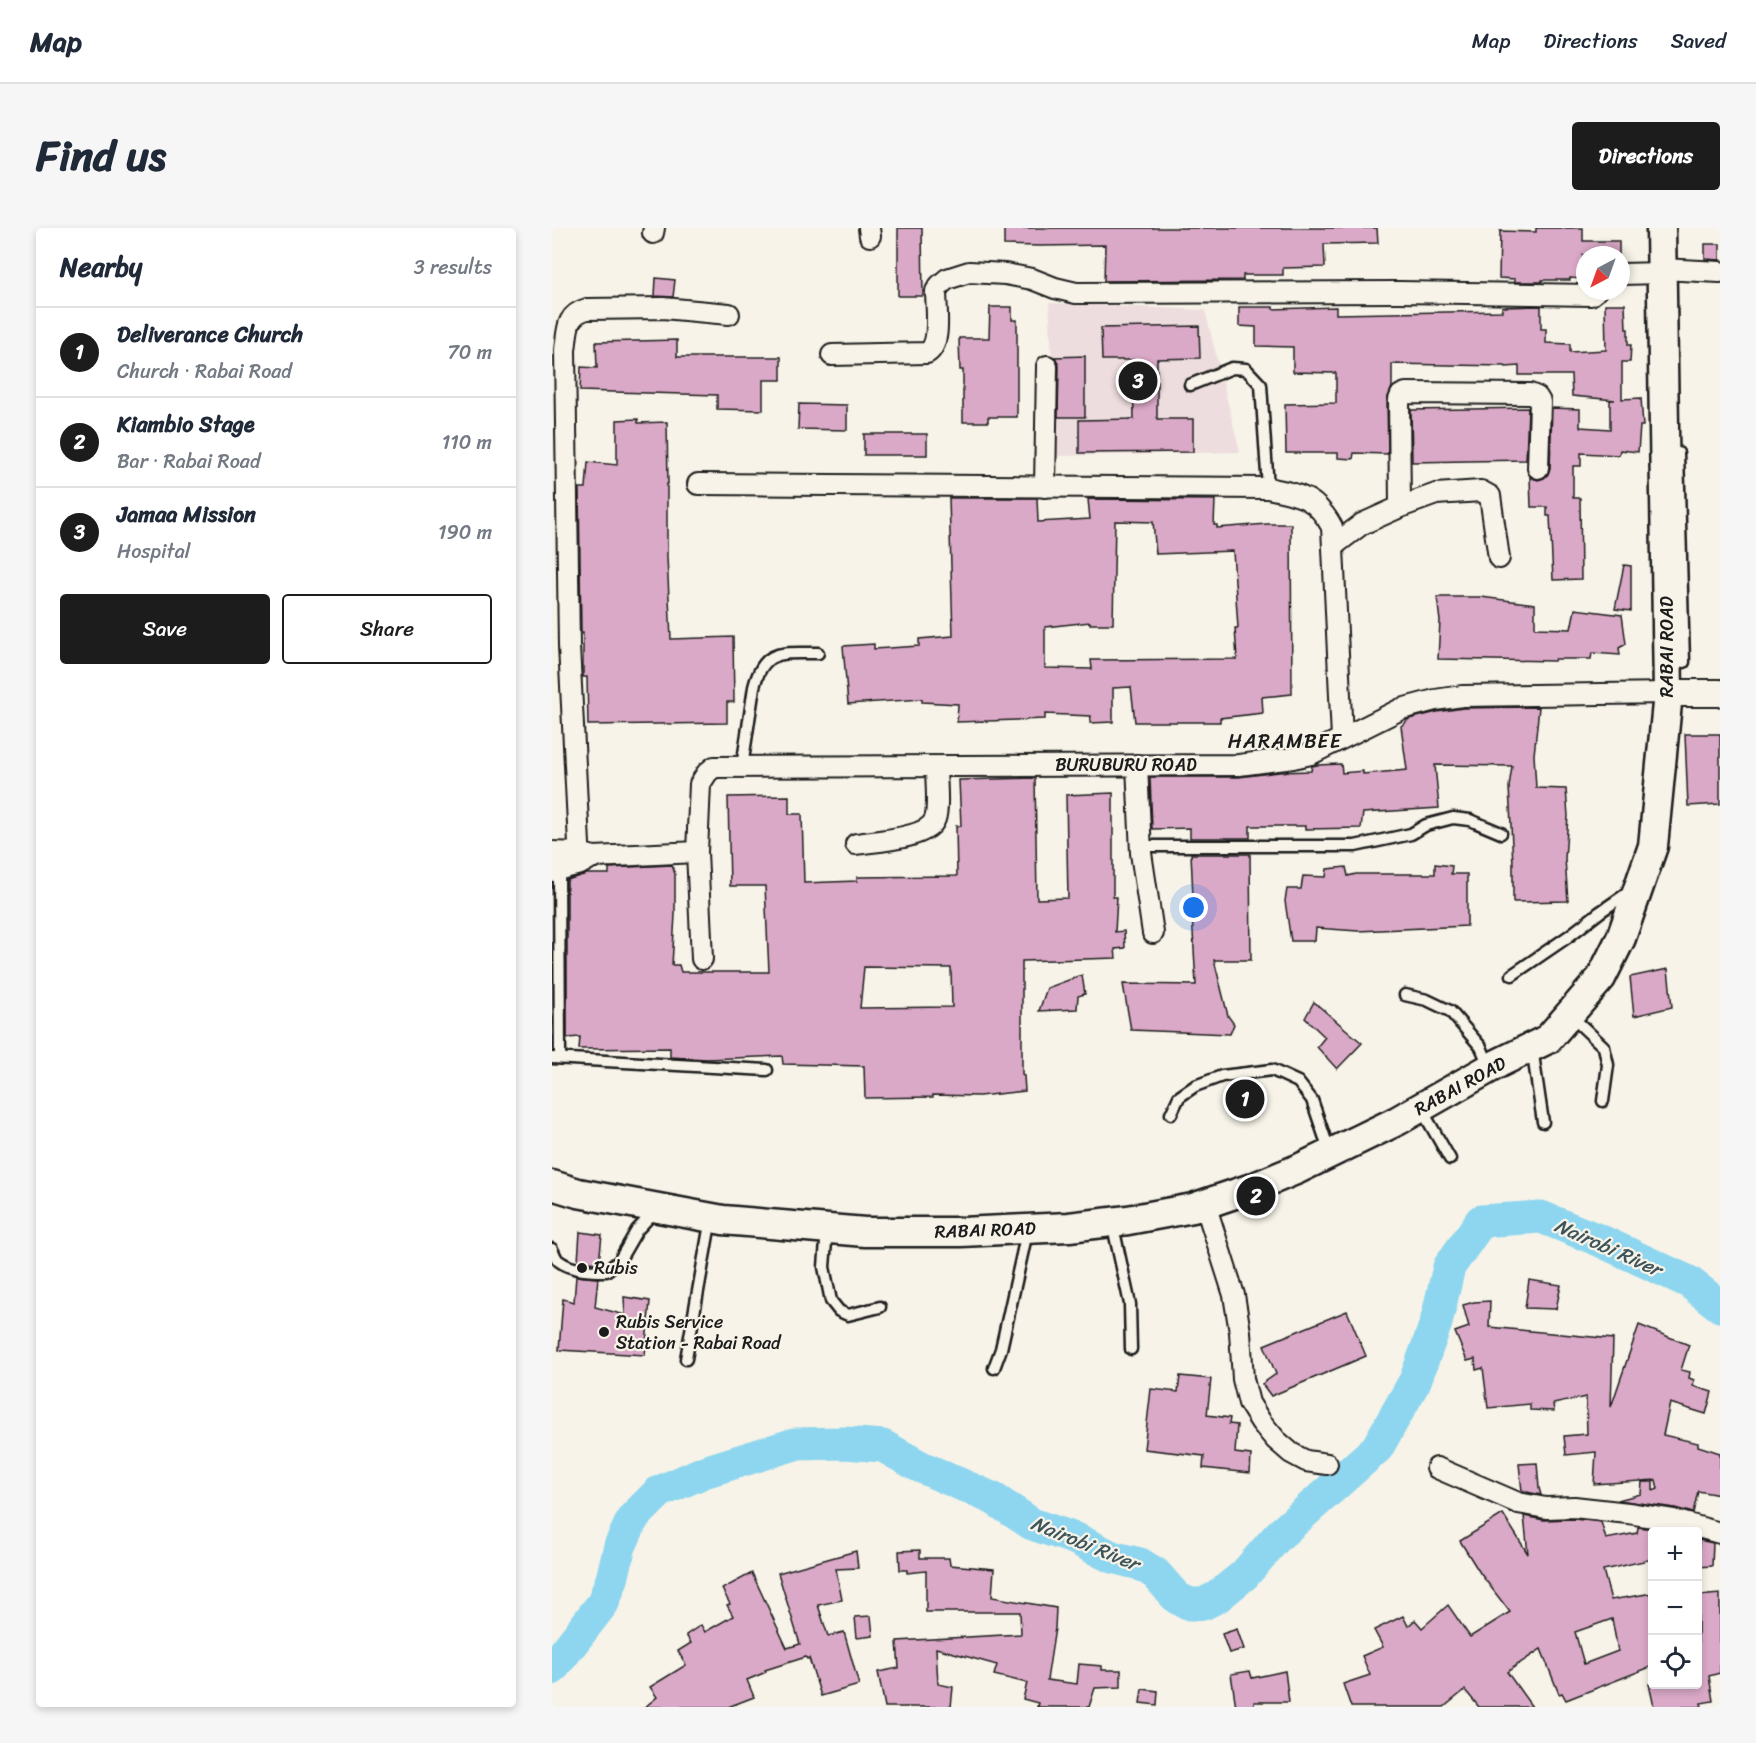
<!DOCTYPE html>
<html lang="en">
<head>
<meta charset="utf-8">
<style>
	:root { --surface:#fff; --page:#f6f6f7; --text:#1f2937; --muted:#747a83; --line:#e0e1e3; --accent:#1c1c1c }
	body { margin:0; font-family:Sriracha,sans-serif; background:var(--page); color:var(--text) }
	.controls { position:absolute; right:18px; bottom:18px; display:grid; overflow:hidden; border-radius:6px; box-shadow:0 3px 9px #0003 }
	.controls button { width:54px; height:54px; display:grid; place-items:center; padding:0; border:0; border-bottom:2px solid var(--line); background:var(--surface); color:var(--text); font:30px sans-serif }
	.compass { position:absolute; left:1024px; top:18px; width:54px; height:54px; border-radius:50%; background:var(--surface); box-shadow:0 3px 9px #0003; rotate:221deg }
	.you { position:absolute; left:642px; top:680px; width:21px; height:21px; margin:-15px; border:4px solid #fff; border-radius:50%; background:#1a73e8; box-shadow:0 0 0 9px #1a73e833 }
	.badge { display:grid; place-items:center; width:39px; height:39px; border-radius:50%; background:var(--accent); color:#fff; font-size:20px; font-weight:700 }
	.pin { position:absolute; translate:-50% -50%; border:3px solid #fff; box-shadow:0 2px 6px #0006 }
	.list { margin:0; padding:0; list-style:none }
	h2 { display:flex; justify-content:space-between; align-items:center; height:78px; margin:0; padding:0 24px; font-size:26px }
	h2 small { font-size:20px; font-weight:400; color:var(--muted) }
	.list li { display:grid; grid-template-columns:39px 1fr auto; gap:18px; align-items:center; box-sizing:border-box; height:90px; padding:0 24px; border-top:2px solid var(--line) }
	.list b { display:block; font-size:22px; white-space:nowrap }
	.list p { margin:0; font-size:20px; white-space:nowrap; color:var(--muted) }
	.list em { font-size:20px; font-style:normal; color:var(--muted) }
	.actions { display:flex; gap:12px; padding:18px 24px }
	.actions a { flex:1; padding:14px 0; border:2px solid var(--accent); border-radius:6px; text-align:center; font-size:21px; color:var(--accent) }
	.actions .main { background:var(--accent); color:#fff }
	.icon { flex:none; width:33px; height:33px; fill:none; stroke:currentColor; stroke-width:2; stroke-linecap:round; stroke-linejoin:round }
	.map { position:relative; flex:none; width:1168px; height:1479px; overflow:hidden; border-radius:6px }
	header { display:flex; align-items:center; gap:36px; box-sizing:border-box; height:84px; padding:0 30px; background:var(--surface); border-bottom:2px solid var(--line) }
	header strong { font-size:28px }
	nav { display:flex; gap:33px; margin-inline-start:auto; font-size:21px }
	.intro { display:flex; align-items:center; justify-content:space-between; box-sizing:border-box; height:144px; padding:0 36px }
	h1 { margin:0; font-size:42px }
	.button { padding:15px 27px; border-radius:6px; background:var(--accent); color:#fff; font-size:21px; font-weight:700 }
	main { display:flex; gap:36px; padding:0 36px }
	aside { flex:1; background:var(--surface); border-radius:6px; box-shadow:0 3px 9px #0003 }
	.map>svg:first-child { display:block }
	.built { fill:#eeddde }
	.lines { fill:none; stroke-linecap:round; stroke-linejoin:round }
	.river { stroke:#8ed6ef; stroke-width:33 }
	.building { fill:#daa9c7; stroke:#1c1c1c; stroke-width:1.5; fill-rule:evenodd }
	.service-casing { stroke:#1c1c1c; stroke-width:15 }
	.minor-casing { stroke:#1c1c1c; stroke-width:24 }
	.tertiary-casing { stroke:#1c1c1c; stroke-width:30 }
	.secondary-casing { stroke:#1c1c1c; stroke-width:33 }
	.service { stroke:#f7f3e8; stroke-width:10 }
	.minor { stroke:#f7f3e8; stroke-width:20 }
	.tertiary { stroke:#f7f3e8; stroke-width:26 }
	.secondary { stroke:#f7f3e8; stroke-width:28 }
	.poi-dot { fill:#1c1c1c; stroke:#f7f3e8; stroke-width:2 }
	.labels { text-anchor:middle; stroke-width:4.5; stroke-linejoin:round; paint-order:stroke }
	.street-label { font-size:18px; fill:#1c1c1c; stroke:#f7f3e8 }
	.poi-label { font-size:18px; fill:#1c1c1c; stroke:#f7f3e8; text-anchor:start }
	.neighbourhood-label { font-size:20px; letter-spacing:1.5px; fill:#1c1c1c; stroke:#f7f3e8 }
	.water-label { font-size:20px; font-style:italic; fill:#3e545b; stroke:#f7f3e8 }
</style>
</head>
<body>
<header>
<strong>Map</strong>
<nav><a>Map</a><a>Directions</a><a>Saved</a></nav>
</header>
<div class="intro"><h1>Find us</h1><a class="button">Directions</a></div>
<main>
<aside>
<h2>Nearby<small>3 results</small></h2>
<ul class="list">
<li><span class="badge">1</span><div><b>Deliverance Church</b><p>Church · Rabai Road</p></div><em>70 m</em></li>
<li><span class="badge">2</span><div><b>Kiambio Stage</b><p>Bar · Rabai Road</p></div><em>110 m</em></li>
<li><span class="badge">3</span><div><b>Jamaa Mission</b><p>Hospital</p></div><em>190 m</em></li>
</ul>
<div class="actions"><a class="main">Save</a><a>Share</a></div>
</aside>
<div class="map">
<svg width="1168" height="1479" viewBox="0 0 1168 1479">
	<rect width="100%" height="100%" fill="#f7f3e8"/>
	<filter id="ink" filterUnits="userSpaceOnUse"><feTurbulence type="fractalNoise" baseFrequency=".0167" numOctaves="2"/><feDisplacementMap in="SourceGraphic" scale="12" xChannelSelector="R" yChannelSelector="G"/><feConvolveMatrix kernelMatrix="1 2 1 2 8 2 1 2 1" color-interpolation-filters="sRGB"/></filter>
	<g filter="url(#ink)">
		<polygon class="built" points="497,75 653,82 688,224 505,228"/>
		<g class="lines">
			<polyline class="river" points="0,1441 51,1375 60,1351 68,1318 81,1290 107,1264 152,1244 243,1216 293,1215 331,1218 367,1238 442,1271 480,1296 524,1311 560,1329 588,1336 604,1346 625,1370 638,1376 651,1376 665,1369 692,1347 726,1308 825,1220 863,1153 884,1095 897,1039 929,993 989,989 1049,1013 1137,1054 1168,1078"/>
		</g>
		<g class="building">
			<polygon points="346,0 370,0 371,68 346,68"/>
			<polygon points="452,0 825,0 826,15 772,16 773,39 731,40 731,47 691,47 691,52 552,53 553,17 488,18 452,17"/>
			<polygon points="984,0 1031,0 1031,13 1067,13 1067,27 1031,27 1030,51 1018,50 1018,52 990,52 990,54 963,54 963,51 947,50 948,3 984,4"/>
			<polygon points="1153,16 1168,16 1168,32 1153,31"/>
			<polygon points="104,50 123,52 121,69 103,68"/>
			<polygon points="1053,76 1073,76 1074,101 1076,101 1076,117 1079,117 1078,134 1070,134 1070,171 1089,170 1091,198 1088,198 1086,224 1068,222 1067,227 1029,225 1029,238 1021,238 1021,270 1028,270 1029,351 1001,352 998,288 995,288 995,279 979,279 978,249 986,252 992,250 996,246 998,240 1000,180 1028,181 1028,199 1058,201 1058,172 1063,172 1020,168 1019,147 967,147 967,138 954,139 953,138 840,136 840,159 835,172 836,226 802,225 801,231 786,230 786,225 734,225 733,176 784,175 784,145 741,144 741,119 704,118 704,99 687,98 687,79 721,79 721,81 784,79 784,86 950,83 950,79 989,78 989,101 994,101 994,115 1018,116 1018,124 1054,122"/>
			<polygon points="438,79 460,79 460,92 465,92 465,189 436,189 436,194 411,194 411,142 408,142 407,110 437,110"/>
			<polygon points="647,98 648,130 605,131 605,191 641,191 641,224 527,225 527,192 582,191 581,132 550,132 549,100"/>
			<polygon points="125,112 125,129 229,129 229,152 211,152 211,182 165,181 165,167 28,163 29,139 45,140 44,114"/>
			<polygon points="533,128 533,189 506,189 507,138 503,129"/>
			<polygon points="247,176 295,177 295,202 246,201"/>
			<polygon points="976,180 974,232 860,234 859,182"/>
			<polygon points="86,191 86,195 115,194 116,256 115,256 115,329 119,411 181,409 182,474 175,474 175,495 36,497 35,449 31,449 31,405 29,405 27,260 34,260 36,234 65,237 65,192"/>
			<rect x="312" y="206" width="63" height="21"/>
			<path d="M397 270H485L486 294 538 291 536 271 663 272 662 297H665V300L715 296H739L740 466 710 469 711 485 668 490V494H583L579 459 561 460V494L538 495 539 488 493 486V491L405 494 406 476 370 474V471L296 476 291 418 322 416V421L367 418V411L401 408ZM563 293 601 294 604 326 681 323 686 400H683L685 431 539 432 540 441 493 440V399L538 394V396H561Z"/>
			<polygon points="1072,337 1079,338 1079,383 1063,381"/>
			<polygon points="885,369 929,369 983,376 983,400 1019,401 1023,381 1070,387 1074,416 1067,420 1068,427 1040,425 1039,431 1003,431 1002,433 886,431 888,393"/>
			<polygon points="987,479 982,527 984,560 1014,561 1016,588 1013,631 1016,673 961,674 961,636 957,559 960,538 883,537 887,580 811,585 809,600 753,601 753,598 698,598 698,610 638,610 638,600 600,601 598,549 687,549 727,544 759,543 760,538 765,537 789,536 790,545 811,543 811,546 855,542 849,498 857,491 885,484 911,480"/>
			<polygon points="1133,506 1168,506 1168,576 1136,578"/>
			<path d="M483 550 485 671 516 670 514 567 561 565V669H565L563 704 572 703 573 720 563 721 564 730 470 733V847L472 848 473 863 427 868 381 867V869L313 870 312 838 231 836 230 828 155 831 118 829V820L27 821 28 809 15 810V652L34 646H57V640L120 637 123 646V687L120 737H127L129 744H217L213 658H178L176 569 237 568V586H250L252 655 305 653V649L405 648 404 598H409L407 552ZM312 739 399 740 400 779 308 780Z"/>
			<polygon points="639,626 698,626 699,732 662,732 676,788 682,796 678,806 579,802 571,756 644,757 639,668 641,668"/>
			<polygon points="883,636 900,638 899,646 915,646 915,698 806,703 764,700 763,713 739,713 733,673 735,661 749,661 751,648 774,649 775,641 794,639 796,648 804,646 883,646"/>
			<polygon points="1116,741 1120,779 1082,788 1078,749"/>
			<polygon points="530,747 533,766 526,768 525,781 487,783 495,760"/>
			<polygon points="762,774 810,815 785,841 765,819 773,809 753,790"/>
			<polygon points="28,1004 50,1007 47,1035 26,1033"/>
			<polygon points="24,1048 46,1050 43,1079 73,1087 72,1069 98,1073 93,1127 7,1122 11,1071 22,1074"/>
			<polygon points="977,1052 1009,1057 1004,1081 973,1080"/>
			<polygon points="938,1073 937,1099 1061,1111 1059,1179 1087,1097 1137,1117 1129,1142 1138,1144 1137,1150 1142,1152 1141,1158 1160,1164 1154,1186 1118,1175 1111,1207 1146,1215 1146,1218 1168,1225 1168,1267 1146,1263 1141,1285 1123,1280 1066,1272 1089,1266 1090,1254 1101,1254 1101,1263 1106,1261 1104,1252 1042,1256 1044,1224 1014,1227 1012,1208 1035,1206 1034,1169 1001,1176 1002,1183 978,1182 978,1176 936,1180 931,1140 924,1142 923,1131 915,1133 903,1104 917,1099 911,1077 922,1074"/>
			<polygon points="795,1083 814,1128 719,1168 710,1156 724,1146 712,1117"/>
			<polygon points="628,1148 659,1151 655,1187 678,1190 677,1196 685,1197 683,1225 699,1227 698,1245 651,1240 652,1228 592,1221 599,1161 626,1164"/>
			<polygon points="985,1235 987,1260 989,1267 970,1263 967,1236"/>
			<path d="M951 1286 976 1326 972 1288 992 1292 1022 1291 1049 1294 1054 1311 1085 1305 1086 1299 1101 1301V1331L1051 1342 1059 1372 1101 1365V1438L1014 1472 1010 1465 1007 1466 989 1421 955 1444 980 1479H927L913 1462 892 1479H799L791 1456 818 1447 810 1428 831 1419 822 1402 851 1388 856 1398 863 1392 870 1400 896 1377 918 1409 958 1384 928 1345 908 1313ZM1060 1391 1066 1423 1032 1436 1023 1404Z"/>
			<polygon points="1147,1312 1161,1315 1160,1338 1146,1339"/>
			<polygon points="368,1322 368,1330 397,1330 398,1337 442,1341 440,1369 504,1380 503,1400 495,1452 525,1456 527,1436 550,1438 550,1442 569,1442 569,1459 543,1460 537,1479 485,1479 486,1475 471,1471 475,1455 442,1447 445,1437 384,1420 386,1456 401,1459 399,1479 333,1479 326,1444 347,1440 345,1413 469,1406 468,1384 374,1384 374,1343 355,1345 355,1342 348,1342 347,1323"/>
			<polygon points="304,1323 306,1340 284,1341 290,1372 266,1377 276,1408 292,1404 307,1457 269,1468 257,1430 255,1431 254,1429 213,1442 214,1444 195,1452 202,1469 176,1479 93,1479 105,1469 98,1459 134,1437 126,1423 139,1415 134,1407 149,1397 153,1404 181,1388 175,1377 178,1376 170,1361 200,1345 235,1420 248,1416 226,1345"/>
			<polygon points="1168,1366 1168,1445 1157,1448 1161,1473 1149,1475 1150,1479 1102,1479 1097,1456 1146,1456 1146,1368"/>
			<polygon points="319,1388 321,1408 305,1410 303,1389"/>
			<polygon points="685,1401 692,1421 677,1425 670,1406"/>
			<polygon points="698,1443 700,1450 733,1443 737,1474 702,1474 702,1479 684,1479 679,1446"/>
			<polygon points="590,1461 606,1463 605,1477 588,1475"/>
		</g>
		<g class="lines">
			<g class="service-casing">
				<g id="service">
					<polyline points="638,157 680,140 694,141 709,157 716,260"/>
					<polyline points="1126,225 1132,434"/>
					<path d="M190 539 202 459C212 419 231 426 266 425"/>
					<polyline points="589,618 803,618 859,606 874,597 901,590 918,592 949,605"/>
					<polyline points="7,642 8,830"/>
					<polyline points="960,747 1017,708 1048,684 1080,662"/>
					<polyline points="853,767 875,772 898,783 929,819 938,840"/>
					<polyline points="1018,787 1052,819 1056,837 1051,873"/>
					<polyline points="980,820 991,894"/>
					<polyline points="0,830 215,842"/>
					<polyline points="870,882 898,931"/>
					<polyline points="619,886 627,869 643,858 670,848 720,842 746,854 760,872 778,925"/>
					<polyline points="560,994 578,1076 579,1121"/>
					<polyline points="275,1001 272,1039 279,1073 287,1083 296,1087 328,1079"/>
					<path d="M0 1021C2 1025 4 1031 7 1033 20 1043 40 1043 54 1043L67 1033 85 1002 104 982"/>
					<polyline points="134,1131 159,990"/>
					<polyline points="442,1140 449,1121 475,1004"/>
				</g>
			</g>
			<g class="minor-casing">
				<g id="minor">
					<polyline points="317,0 318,8"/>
					<polyline points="101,5 102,0"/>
					<polyline points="1110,41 1168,44"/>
					<polyline points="1069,46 1110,45"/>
					<path d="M280 127 375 125C390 116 384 80 384 63L388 57 395 51 417 44 453 46 480 51 503 60 524 65 847 64 1039 67 1044 63"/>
					<path d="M146 256 716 260C748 267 763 268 780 299L790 510"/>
					<polyline points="493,259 495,138"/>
					<polyline points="848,279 847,172 849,167 854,165 978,166 985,169 988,174 986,240"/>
					<polyline points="781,318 810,296 848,279 884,266 929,263 938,268 947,330"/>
					<polyline points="585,537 589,625 601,705"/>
					<path d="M304 616C322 613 376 611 383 591 387 580 384 553 384 539"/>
					<polyline points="0,624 27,625 42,629 145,624 148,556 155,545 162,539 687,537 741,530 759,526 849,481 883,472 910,468 1116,465"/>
					<polyline points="145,624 150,731"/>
					<path d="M28 636 17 418 13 122C16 103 13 87 35 81L111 80 177 86"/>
					<polyline points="0,643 28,636 37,631"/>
					<polyline points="653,976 682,1067 688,1104 691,1151 697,1175 709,1194 724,1212 739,1225 754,1233 775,1236"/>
					<polyline points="885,1240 966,1275 994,1280 1022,1279 1076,1285 1121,1292 1168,1305"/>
				</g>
			</g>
			<g class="tertiary-casing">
				<polyline id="tertiary" points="1116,465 1168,465"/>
			</g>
			<g class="secondary-casing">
				<polyline id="secondary" points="0,957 26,965 171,992 313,1004 409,1004 517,999 576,992 641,980 700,960 746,941 845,893 947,835 996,811 1049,750 1069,710 1101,618 1116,465 1109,0"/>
			</g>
			<use href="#service" class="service"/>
			<use href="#minor" class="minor"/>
			<use href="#tertiary" class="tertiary"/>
			<use href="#secondary" class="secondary"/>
		</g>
	</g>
	<g class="poi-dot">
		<circle cx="30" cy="1040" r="6"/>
		<circle cx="52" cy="1104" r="6"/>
	</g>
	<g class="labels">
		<g class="street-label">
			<text transform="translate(1115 419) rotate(-90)" y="6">RABAI ROAD</text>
			<text x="574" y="543">BURUBURU ROAD</text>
			<text transform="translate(908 858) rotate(-29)" y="6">RABAI ROAD</text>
			<text transform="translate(433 1002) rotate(-2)" y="6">RABAI ROAD</text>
		</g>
		<g class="poi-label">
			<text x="42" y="1046">Rubis</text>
			<text x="64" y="1100">Rubis Service<tspan x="64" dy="21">Station - Rabai Road</tspan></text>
		</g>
		<g class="neighbourhood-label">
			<text x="733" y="520">HARAMBEE</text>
		</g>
		<g class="water-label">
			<text transform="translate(1056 1019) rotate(24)" y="7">Nairobi River</text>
			<text transform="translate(533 1315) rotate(22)" y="7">Nairobi River</text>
		</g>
	</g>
</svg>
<div class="controls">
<button>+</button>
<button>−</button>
<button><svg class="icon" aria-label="locate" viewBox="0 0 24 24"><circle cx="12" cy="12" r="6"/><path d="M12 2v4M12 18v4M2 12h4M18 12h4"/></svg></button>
</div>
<svg class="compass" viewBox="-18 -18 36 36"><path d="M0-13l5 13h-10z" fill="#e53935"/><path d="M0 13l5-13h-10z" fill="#747a83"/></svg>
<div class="you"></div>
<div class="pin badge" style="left:693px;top:871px">1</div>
<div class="pin badge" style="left:704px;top:968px">2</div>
<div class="pin badge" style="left:586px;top:153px">3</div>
</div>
</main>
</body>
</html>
